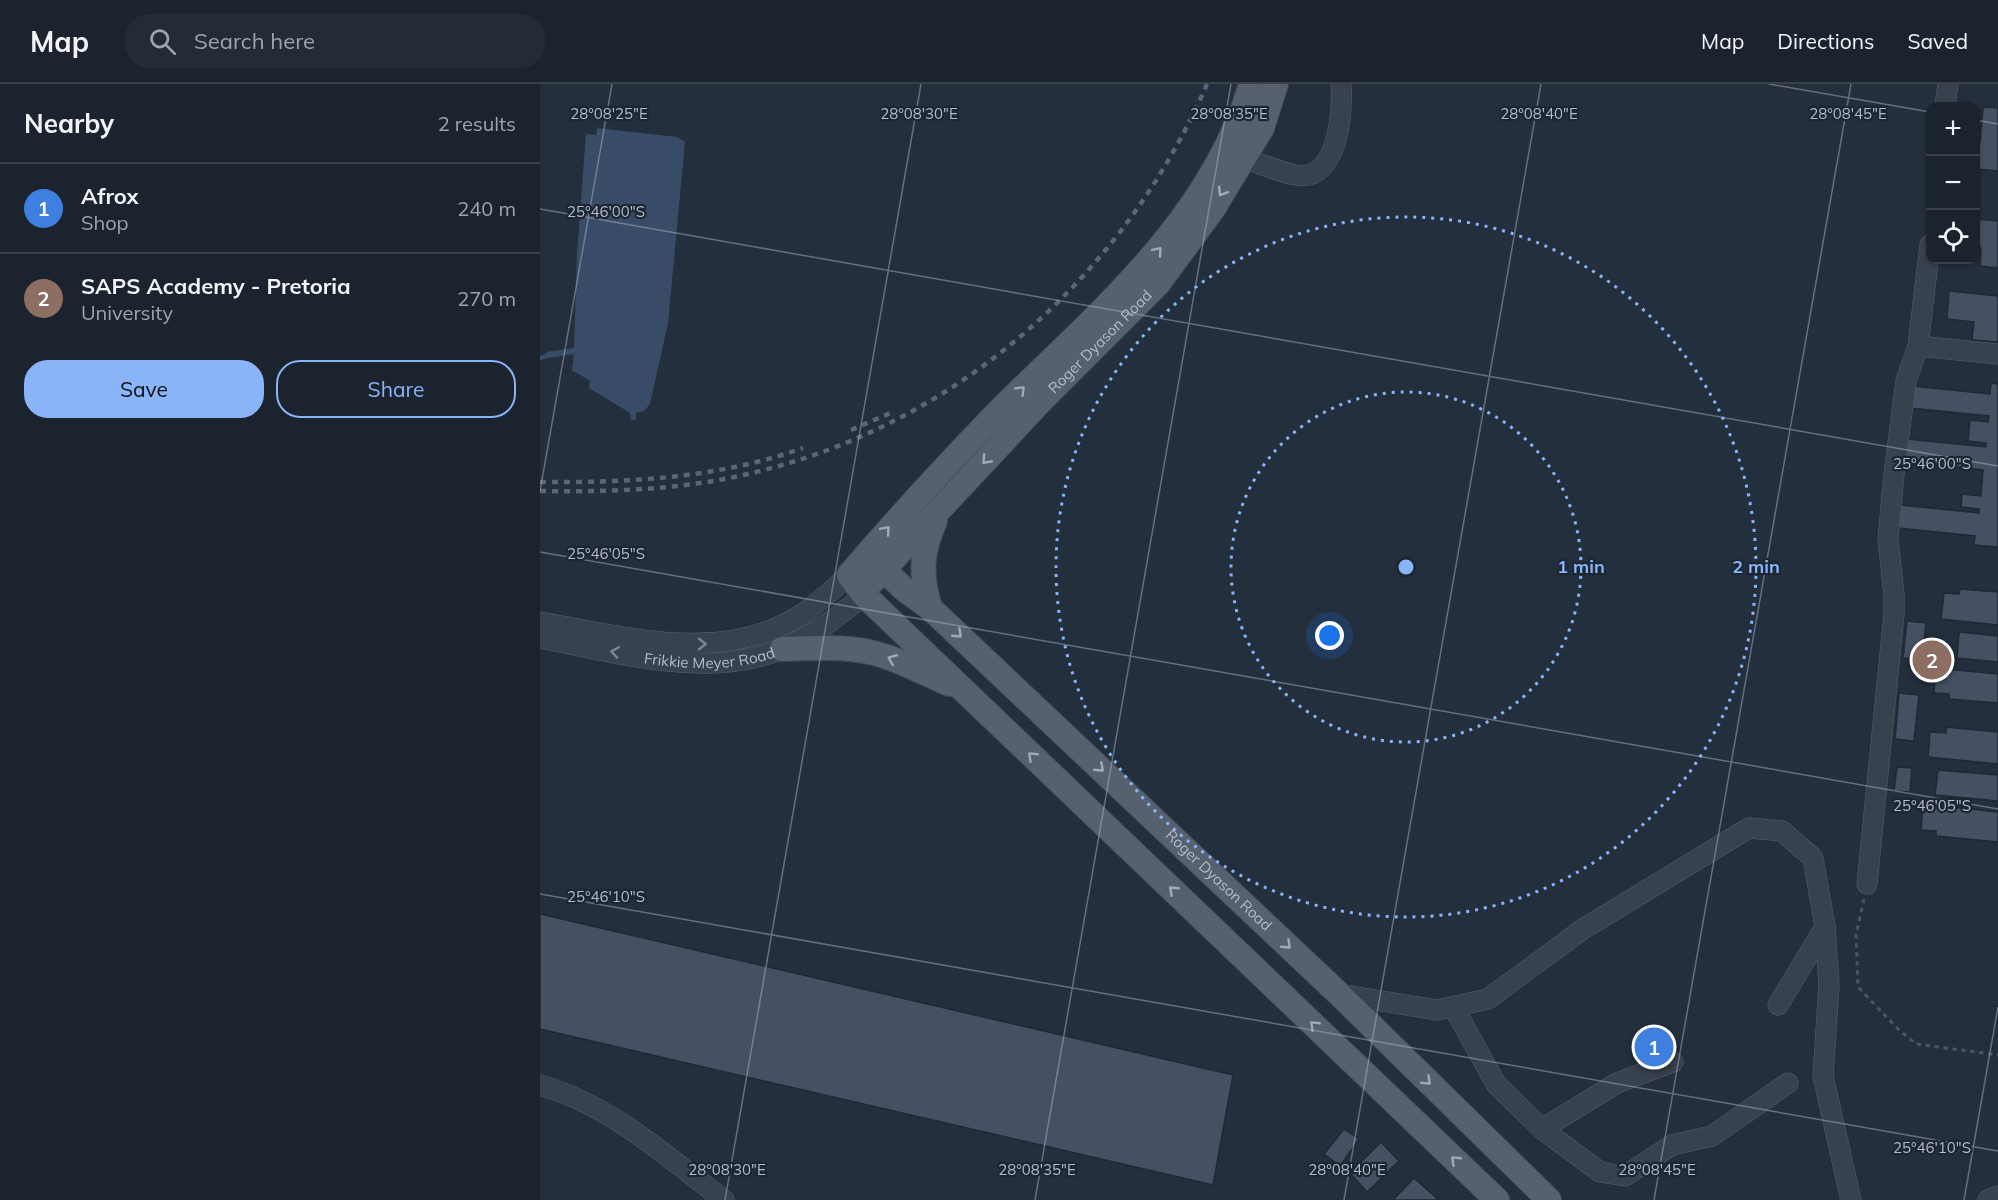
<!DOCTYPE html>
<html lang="en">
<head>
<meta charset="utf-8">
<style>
	:root { --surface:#1b232e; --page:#242b36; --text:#f1f3f6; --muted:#a0a4aa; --line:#39404a; --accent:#8ab4f8 }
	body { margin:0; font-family:Mulish,sans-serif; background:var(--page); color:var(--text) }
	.controls { position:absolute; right:18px; top:18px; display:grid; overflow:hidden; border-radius:12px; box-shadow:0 2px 4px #0004 }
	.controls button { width:54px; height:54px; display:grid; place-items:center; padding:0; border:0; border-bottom:2px solid var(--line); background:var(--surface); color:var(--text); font:30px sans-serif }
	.you { position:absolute; left:790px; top:552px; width:21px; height:21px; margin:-15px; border:4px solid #fff; border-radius:50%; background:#1a73e8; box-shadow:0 0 0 9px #1a73e833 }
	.badge { display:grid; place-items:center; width:39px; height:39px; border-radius:50%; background:var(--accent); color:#fff; font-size:20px; font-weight:700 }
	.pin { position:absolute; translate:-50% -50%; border:3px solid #fff; box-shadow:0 2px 6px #0006 }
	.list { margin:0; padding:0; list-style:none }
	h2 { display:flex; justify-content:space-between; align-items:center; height:78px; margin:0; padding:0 24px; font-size:26px }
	h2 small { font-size:20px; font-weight:400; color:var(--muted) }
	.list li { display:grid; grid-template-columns:39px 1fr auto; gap:18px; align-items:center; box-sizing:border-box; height:90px; padding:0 24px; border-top:2px solid var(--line) }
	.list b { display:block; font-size:22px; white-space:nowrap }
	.list p { margin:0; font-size:20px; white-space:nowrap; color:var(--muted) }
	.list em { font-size:20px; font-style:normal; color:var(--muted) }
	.actions { display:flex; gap:12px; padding:18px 24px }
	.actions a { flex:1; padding:14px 0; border:2px solid var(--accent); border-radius:24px; text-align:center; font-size:21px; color:var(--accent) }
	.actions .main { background:var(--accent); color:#111 }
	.icon { flex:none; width:33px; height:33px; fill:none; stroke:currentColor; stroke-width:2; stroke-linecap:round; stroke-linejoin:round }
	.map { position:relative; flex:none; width:1458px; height:1116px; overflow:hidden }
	header { display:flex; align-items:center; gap:36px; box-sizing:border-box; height:84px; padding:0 30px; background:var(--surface); border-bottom:2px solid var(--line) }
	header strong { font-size:28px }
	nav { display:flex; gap:33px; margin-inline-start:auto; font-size:21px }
	.search { width:420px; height:54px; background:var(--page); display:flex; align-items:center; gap:15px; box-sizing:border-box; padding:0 21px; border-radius:24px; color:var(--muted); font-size:22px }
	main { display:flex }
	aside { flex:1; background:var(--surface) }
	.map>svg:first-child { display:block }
	.water { fill:#394c67 }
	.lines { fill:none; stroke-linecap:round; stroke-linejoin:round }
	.stream { stroke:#394c67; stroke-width:4.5 }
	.building { fill:#455162; stroke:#1f2835; stroke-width:1.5 }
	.minor-casing { stroke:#565f6c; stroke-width:21 }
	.major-casing { stroke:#414a57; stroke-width:26 }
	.path { stroke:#44595c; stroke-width:3; stroke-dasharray:4.5 4.5; stroke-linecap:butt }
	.minor { stroke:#38414e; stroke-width:20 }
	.major { stroke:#56606e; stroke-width:24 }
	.rail { stroke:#5a6575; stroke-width:4.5; stroke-dasharray:6 6; stroke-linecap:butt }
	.oneway { stroke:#a1aab7 }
	.oneway2 { stroke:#7c8592 }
	.ticks { fill:none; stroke:#b4bcc9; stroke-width:1.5; stroke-opacity:0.45 }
	.ring { fill:none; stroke:#8ab4f8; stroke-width:3; stroke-dasharray:3 6 }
	.labels { text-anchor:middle; stroke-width:4.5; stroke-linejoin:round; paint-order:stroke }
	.street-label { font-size:15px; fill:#b4bcc9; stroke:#1d2633 }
	.ticks-label { font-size:15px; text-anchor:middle; fill:#b4bcc9; stroke:#1d2633; stroke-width:4.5; stroke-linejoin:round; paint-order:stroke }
	.centre { fill:#8ab4f8; stroke:#1d2633; stroke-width:3 }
	.ring-label { font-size:18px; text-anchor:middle; font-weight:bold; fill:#8ab4f8; stroke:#1d2633; stroke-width:4.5; stroke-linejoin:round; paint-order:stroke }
</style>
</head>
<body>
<header>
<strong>Map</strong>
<div class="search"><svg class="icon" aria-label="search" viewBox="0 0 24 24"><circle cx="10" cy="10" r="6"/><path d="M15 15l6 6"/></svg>Search here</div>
<nav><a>Map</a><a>Directions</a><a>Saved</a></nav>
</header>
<main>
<aside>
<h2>Nearby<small>2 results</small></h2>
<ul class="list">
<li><span class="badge" style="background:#3f7fe0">1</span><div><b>Afrox</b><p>Shop</p></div><em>240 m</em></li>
<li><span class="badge" style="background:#8d6e63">2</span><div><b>SAPS Academy - Pretoria</b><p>University</p></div><em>270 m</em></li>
</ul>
<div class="actions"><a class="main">Save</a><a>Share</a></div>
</aside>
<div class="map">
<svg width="1458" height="1116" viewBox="0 0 1458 1116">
	<rect width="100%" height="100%" fill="#242f3e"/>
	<polygon class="water" points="57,44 137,53 145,58 128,239 110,320 104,327 96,329 96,336 91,336 90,329 49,304 50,297 32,286 34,270 8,274 6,268 34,264 37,169 46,50 56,51"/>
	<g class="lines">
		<polyline class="stream" points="0,274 12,270"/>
	</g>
	<g class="building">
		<polygon points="1443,23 1458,24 1458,87 1436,85 1436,57 1440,58"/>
		<polygon points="1436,135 1458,137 1458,184 1440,182 1441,164 1436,163"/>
		<polygon points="1409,207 1458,212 1458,258 1432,256 1434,238 1407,235"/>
		<polygon points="1451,299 1458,300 1458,463 1434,461 1435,452 1358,444 1360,421 1439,429 1439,425 1421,423 1422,410 1441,412 1443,386 1365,377 1367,355 1446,363 1446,359 1428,357 1430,336 1448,338 1449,332 1370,324 1372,302 1450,310"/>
		<polygon points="1420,505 1458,508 1458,541 1401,535 1404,509 1419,510"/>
		<polygon points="1367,537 1386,539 1382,576 1363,574"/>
		<polygon points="1419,548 1458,552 1458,578 1417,574"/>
		<polygon points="1396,584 1458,590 1458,619 1409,615 1409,610 1394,609"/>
		<polygon points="1359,609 1379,611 1374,657 1355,655"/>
		<polygon points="1406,643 1458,648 1458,680 1388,673 1390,648 1406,649"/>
		<polygon points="1357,683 1372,684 1370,708 1354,707"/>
		<polygon points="1398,686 1458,691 1458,717 1395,711"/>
		<polygon points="1383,720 1458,728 1458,758 1396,752 1396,747 1381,746"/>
		<polygon points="0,830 693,991 673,1101 0,945"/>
		<polygon points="804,1045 819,1055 800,1082 784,1070"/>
		<polygon points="841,1058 859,1077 827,1108 810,1089"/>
		<polygon points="874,1094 899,1116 853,1116"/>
	</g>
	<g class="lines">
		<g class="minor-casing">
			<g id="minor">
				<polyline points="1405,22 1408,0"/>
				<path d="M703 74C720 79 738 88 756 91 798 99 803 28 801 0"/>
				<polyline points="1378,262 1458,270"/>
				<path d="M0 538C84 552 181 581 259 532 277 521 293 505 309 491"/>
				<path id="s1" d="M0 554C74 568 172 597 244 564 274 551 299 532 324 511"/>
				<polyline points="1327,800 1354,530 1354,511 1348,455 1354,390 1366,297 1378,262 1390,161"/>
				<polyline points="799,910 897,926 948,915 1043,845 1209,744 1242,747 1273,774 1285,843 1289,901 1283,992 1311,1116"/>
				<polyline points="1238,921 1285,843"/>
				<polyline points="914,924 956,1000 1002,1045 1077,999 1133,978"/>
				<path d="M0 1001C71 1021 126 1072 184 1116"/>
				<polyline points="1002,1045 1060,1088 1085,1092 1132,1061 1172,1052 1248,999"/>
				<polyline points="1448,1116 1458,1112"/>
			</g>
		</g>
		<g class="major-casing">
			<g id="major">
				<path d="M711 0C672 135 558 229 462 324 409 378 358 434 309 491L324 511 957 1116"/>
				<path id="s2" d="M327 470 365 506 390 524 799 910 1009 1116"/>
				<path id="s3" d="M333 497 500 318 618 200 673 125 722 44 736 0"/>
				<path d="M390 524C380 491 381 469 395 437"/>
				<path d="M242 565C276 564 312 561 344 572 366 579 388 591 409 600"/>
			</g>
		</g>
		<polyline class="path" points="1324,815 1316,851 1318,903 1357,944 1376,960 1458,971"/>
		<use href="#minor" class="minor"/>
		<use href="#major" class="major"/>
		<g class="rail">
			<polyline points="311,346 355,327"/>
			<path d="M0 398C88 399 179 394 263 364"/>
			<path d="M0 407C73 408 145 406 216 388 419 339 585 190 667 0"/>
		</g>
	</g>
	<defs><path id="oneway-chevron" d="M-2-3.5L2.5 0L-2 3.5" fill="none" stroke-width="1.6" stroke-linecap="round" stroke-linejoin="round" transform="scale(1.5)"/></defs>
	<g class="oneway">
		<use href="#oneway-chevron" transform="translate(682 108) rotate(121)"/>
		<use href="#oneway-chevron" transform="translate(618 167) rotate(-49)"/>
		<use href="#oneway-chevron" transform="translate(481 306) rotate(-45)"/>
		<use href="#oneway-chevron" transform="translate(446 376) rotate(133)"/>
		<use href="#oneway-chevron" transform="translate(346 446) rotate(-50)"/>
		<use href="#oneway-chevron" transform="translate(418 550) rotate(43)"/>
		<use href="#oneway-chevron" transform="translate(352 575) rotate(-158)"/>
		<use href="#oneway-chevron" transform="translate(492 672) rotate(-136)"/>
		<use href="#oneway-chevron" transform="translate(560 684) rotate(43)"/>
		<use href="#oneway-chevron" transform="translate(633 806) rotate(-137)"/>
		<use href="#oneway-chevron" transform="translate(747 861) rotate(43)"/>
		<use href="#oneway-chevron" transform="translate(774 941) rotate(-136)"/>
		<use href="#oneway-chevron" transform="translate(887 997) rotate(44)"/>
		<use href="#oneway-chevron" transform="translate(915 1076) rotate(-136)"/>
	</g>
	<g class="oneway2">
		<use href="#oneway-chevron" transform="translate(162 560)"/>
		<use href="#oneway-chevron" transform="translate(75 568) rotate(-171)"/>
	</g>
	<path class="ticks" d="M1229 0 1390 28M1436 36 1458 40M0 125 1458 382M0 407 72 0M0 468 1458 725M0 810 1458 1067M185 1116 381 0M495 1116 691 0M804 1116 1001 0M1114 1116 1311 0M1424 1116 1458 923"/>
	<g class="ring">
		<circle cx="866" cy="483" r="175"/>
		<circle cx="866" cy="483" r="350"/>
	</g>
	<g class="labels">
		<g class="street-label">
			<text dy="5" stroke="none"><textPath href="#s3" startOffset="330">Roger Dyason Road</textPath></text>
			<text dy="5" stroke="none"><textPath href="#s1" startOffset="172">Frikkie Meyer Road</textPath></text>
			<text dy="5" stroke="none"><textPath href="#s2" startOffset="480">Roger Dyason Road</textPath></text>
		</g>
	</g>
	<g class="ticks-label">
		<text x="69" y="35">28°08'25"E</text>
		<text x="379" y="35">28°08'30"E</text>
		<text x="689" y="35">28°08'35"E</text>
		<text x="999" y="35">28°08'40"E</text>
		<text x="1308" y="35">28°08'45"E</text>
		<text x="66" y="133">25°46'00"S</text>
		<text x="1392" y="385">25°46'00"S</text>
		<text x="66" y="475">25°46'05"S</text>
		<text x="1392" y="727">25°46'05"S</text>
		<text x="66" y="818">25°46'10"S</text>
		<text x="1392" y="1069">25°46'10"S</text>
		<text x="187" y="1091">28°08'30"E</text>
		<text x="497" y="1091">28°08'35"E</text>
		<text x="807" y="1091">28°08'40"E</text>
		<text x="1117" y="1091">28°08'45"E</text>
	</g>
	<circle cx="866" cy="483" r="9" class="centre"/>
	<g class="ring-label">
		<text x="1041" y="489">1 min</text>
		<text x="1216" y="489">2 min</text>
	</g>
</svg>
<div class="controls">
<button>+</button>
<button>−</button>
<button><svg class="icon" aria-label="locate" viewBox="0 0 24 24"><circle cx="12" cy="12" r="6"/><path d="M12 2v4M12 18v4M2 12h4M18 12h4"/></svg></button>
</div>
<div class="you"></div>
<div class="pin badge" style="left:1114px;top:963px;background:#3f7fe0">1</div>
<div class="pin badge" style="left:1392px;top:576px;background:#8d6e63">2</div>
</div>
</main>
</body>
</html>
